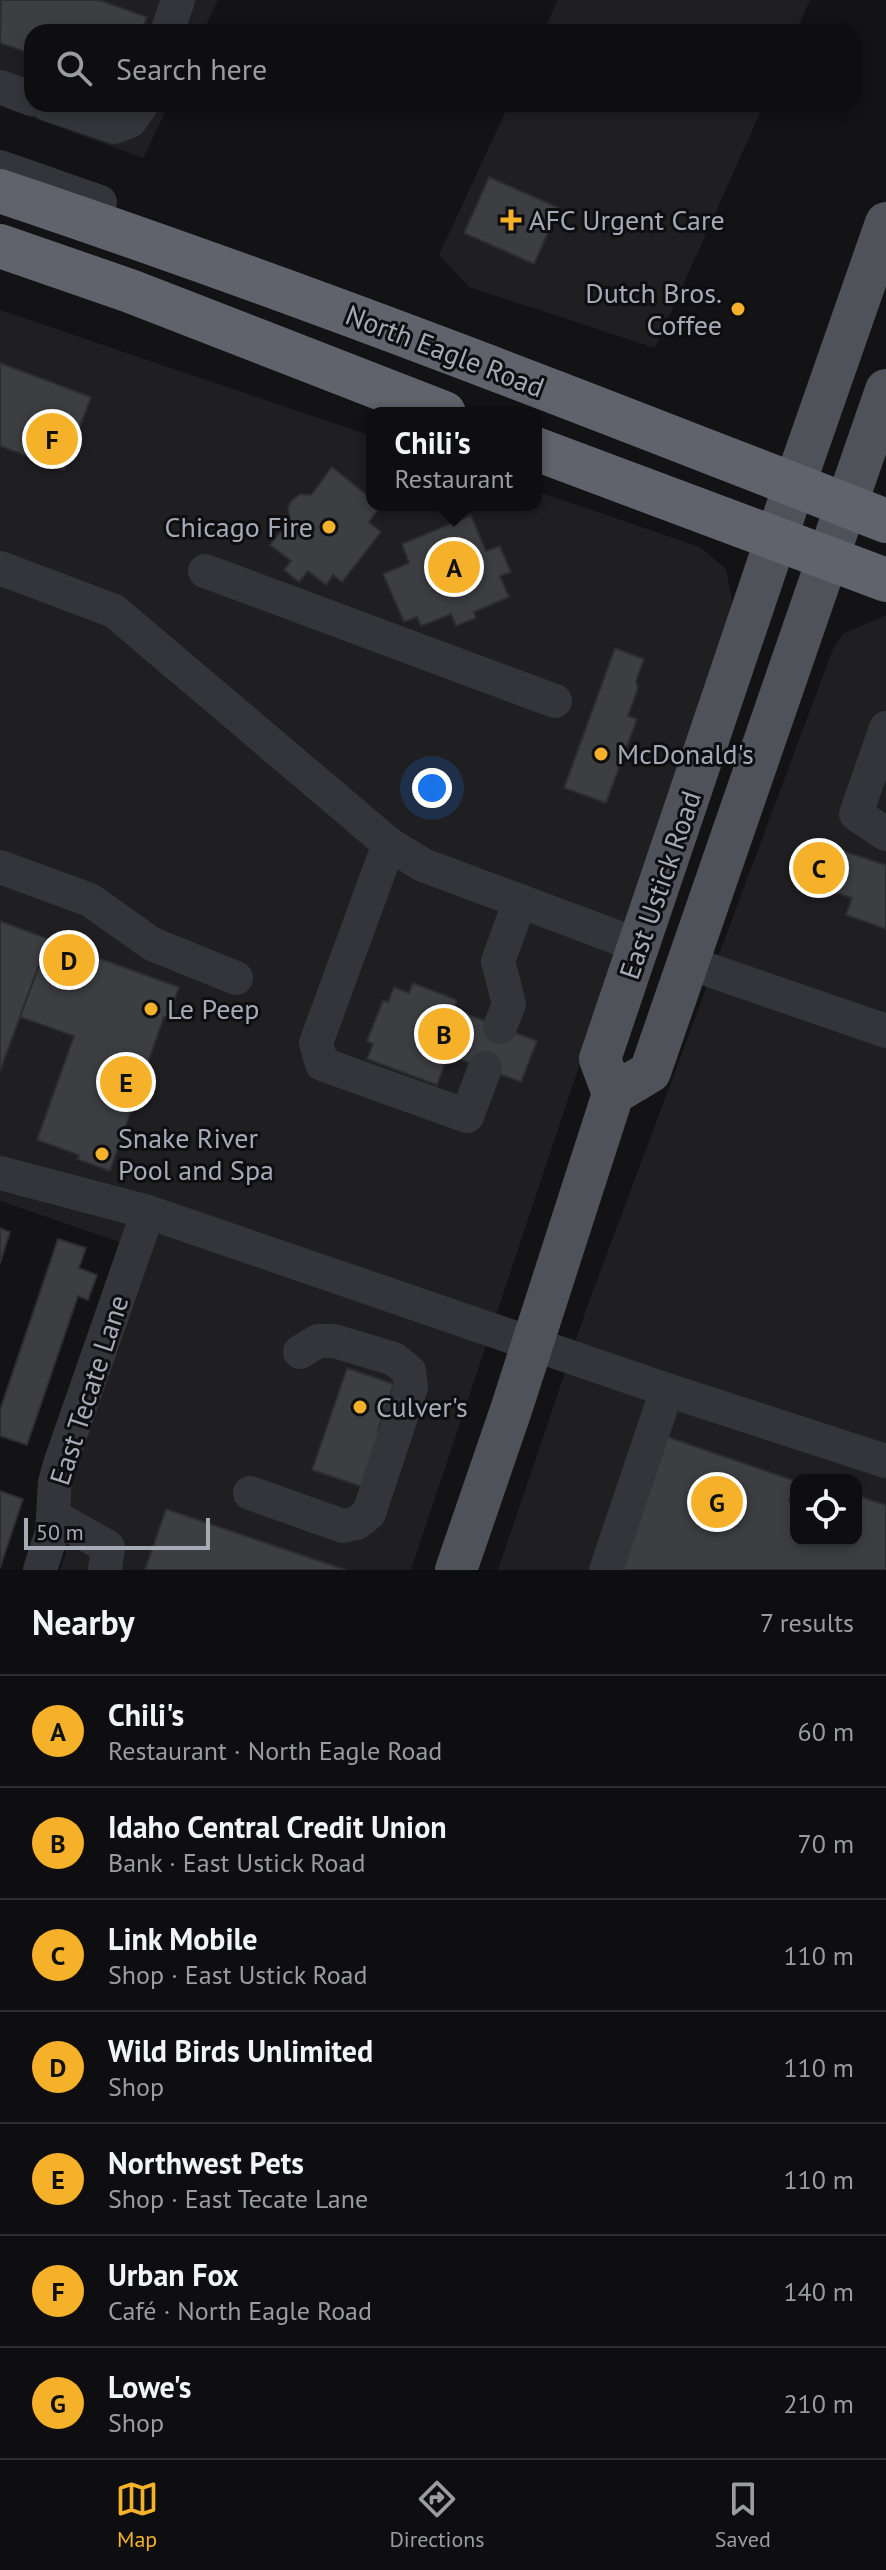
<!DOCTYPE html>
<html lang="en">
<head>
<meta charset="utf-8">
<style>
	:root { --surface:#0e0e10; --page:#171719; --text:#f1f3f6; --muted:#9b9c9f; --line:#2e2e30; --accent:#f6b12a }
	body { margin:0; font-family:"PT Sans",sans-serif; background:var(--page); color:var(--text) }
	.controls { position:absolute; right:24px; bottom:24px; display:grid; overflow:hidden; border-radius:16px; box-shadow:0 4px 12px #0003 }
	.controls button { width:72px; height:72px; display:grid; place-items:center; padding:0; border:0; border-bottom:2px solid var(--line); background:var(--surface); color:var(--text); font:40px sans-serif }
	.scale { position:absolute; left:24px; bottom:20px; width:186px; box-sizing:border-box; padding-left:8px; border:4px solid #a4aab6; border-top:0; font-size:22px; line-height:28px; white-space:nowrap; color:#a4aab6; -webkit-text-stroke:6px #0e0e10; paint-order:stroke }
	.you { position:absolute; left:432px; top:788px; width:28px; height:28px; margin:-20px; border:6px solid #fff; border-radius:50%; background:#1a73e8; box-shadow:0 0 0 12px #1a73e833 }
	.badge { display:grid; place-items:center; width:52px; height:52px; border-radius:50%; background:var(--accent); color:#111; font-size:26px; font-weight:700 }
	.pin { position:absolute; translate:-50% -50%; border:4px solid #fff; box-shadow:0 2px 8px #0006 }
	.popup { position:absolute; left:366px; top:407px; width:176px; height:104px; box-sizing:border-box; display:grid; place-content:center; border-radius:16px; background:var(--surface); filter:drop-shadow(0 2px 6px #0005); font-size:26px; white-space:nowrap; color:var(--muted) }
	.popup b { font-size:30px; color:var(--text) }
	.popup::after { content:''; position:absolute; left:50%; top:100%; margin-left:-16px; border:16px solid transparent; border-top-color:var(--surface) }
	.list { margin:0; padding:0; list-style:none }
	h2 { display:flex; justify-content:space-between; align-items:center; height:104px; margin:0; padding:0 32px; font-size:34px }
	h2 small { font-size:26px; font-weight:400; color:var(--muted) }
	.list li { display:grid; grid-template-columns:52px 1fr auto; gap:24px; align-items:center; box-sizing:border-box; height:112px; padding:0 32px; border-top:2px solid var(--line) }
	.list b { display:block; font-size:30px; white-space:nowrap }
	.list p { margin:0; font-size:26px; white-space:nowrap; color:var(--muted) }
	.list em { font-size:26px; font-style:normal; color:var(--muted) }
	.icon { flex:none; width:44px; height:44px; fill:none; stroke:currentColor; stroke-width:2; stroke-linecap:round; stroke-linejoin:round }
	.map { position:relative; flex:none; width:886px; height:1570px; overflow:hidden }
	.search { position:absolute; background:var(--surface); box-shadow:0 4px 12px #0003; left:24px; right:24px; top:24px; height:88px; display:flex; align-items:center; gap:20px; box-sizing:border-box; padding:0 28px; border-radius:24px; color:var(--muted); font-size:30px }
	.sheet { height:888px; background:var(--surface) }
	nav { display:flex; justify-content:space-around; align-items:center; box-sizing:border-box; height:112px; border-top:2px solid var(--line); background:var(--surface); font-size:22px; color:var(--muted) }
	nav a { display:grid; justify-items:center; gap:4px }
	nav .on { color:var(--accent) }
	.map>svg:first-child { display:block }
	.built { fill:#1f1f22; fill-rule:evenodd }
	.building { fill:#3d3e42; stroke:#2d2d31; stroke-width:2 }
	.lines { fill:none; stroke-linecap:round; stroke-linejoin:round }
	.minor { stroke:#34353a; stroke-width:34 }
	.major { stroke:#505259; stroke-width:42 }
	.highway { stroke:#60636b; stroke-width:44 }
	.poi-dot { fill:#f6b12a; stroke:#0e0e10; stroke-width:3 }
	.labels { text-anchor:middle; stroke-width:6; stroke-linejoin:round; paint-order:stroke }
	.poi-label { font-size:28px; fill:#a4aab6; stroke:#0e0e10; text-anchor:start }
	.street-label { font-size:28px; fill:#a4aab6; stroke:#0e0e10 }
</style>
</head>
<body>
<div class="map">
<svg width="886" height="1570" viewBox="0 0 886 1570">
	<rect width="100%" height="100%" fill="#131315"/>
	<g class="built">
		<polygon points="0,0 218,0 203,32 32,32 32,104 169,104 143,158 0,106"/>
		<polygon points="558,0 810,0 796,32 543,32"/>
		<polygon points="509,104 764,104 655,348 469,287 439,255"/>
		<polygon points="0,310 372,436 372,505 536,505 536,491 700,547 726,569 733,605 411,1570 60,1570 66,1553 73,1477 146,1251 0,1201"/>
		<path d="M886 615V1570H498L586 1310 833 649 843 634ZM796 1480H856V1540H796Z"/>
	</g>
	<g class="building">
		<polygon points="1,0 99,0 147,17 142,32 32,32 32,54 0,43"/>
		<polygon points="489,177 559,208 534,264 464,233"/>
		<polygon points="0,363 91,397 64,470 0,446"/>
		<polygon points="332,467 372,499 372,505 381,506 369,522 381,532 342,582 333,575 326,585 308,571 299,582 284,570 291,561 270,545 290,519 288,508 291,501 300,494 311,495"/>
		<polygon points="471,515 486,551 500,546 511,572 500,576 509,597 474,612 476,618 456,626 451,614 421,626 417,617 404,622 383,574 409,563 402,544"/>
		<polygon points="615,648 644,659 636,681 638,688 628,716 637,719 606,803 564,788"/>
		<polygon points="813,841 886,865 886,929 846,915 852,898 800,881"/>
		<polygon points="0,921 51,940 46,953 44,952 0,1071"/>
		<polygon points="51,941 179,987 168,1018 164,1017 110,1171 77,1159 79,1155 37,1140 74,1036 20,1017 44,952 46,953"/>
		<polygon points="413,983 457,1000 454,1009 537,1041 521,1082 448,1055 437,1085 367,1059 373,1044 367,1041 383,1000 388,1002 394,987 409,993"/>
		<polygon points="0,1228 10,1232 0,1263"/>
		<polygon points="58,1239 86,1248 79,1268 97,1275 88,1300 78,1296 27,1445 0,1436 0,1410"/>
		<polygon points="347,1368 394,1384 378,1430 388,1433 366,1488 312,1470"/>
		<polygon points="665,1436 795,1481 789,1501 796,1504 796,1540 856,1540 856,1495 886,1505 886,1570 618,1570"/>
		<polygon points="0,1491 23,1499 0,1568"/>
		<polygon points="166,1509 346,1570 145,1570"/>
	</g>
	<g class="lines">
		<g class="minor">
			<polyline points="167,32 178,0"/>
			<polyline points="0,87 32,99"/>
			<polyline points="47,104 114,127 130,121 142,104"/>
			<polyline points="0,167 100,202"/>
			<polyline points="0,568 114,611 389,844 423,865 640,946"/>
			<polyline points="205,571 555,701"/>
			<polyline points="886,728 856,814 886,834"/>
			<polyline points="389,844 316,1043 322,1064 467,1116 485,1068"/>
			<polyline points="0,867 90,900 152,944 236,978"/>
			<polyline points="689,963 886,1031"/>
			<polyline points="500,1027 509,1004 498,961 520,901"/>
			<polyline points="0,1173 148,1212 667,1390 886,1461"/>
			<polyline points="250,1493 343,1526 357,1523 369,1513 411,1387 409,1371 394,1359 334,1341 318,1341 300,1352"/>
			<polyline points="53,1516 108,1547 105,1570"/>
			<polyline points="40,1570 52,1532 55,1482 60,1464 148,1212"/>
			<polyline points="606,1570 667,1390"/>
		</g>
		<g class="major">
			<polyline points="613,1094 650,1072 886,390"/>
			<polyline points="456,1570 511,1410 613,1094 600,1059 794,486 886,223"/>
		</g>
		<g class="highway">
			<path d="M0 191C299 291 593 406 886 521"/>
			<polyline points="0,246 130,291 444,413"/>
			<polyline points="536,449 886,580"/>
		</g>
	</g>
	<g class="poi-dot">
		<path d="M507 208h8v8h8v8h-8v8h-8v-8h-8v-8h8z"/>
		<circle cx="738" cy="309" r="8"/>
		<circle cx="329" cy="527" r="8"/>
		<circle cx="601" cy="754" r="8"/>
		<circle cx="151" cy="1009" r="8"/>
		<circle cx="102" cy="1154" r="8"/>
		<circle cx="360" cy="1407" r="8"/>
	</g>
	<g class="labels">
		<g class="poi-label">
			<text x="529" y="230">AFC Urgent Care</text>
			<text x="722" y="303" text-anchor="end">Dutch Bros.<tspan x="722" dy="32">Coffee</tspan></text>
			<text x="313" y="537" text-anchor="end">Chicago Fire</text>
			<text x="617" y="764">McDonald's</text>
			<text x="167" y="1019">Le Peep</text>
			<text x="118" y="1148">Snake River<tspan x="118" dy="32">Pool and Spa</tspan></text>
			<text x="376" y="1417">Culver's</text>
		</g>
		<g class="street-label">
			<text transform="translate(445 351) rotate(21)" y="10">North Eagle Road</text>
			<text transform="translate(660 885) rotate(-71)" y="10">East Ustick Road</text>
			<text transform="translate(89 1390) rotate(-72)" y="10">East Tecate Lane</text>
		</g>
	</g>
</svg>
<div class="controls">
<button><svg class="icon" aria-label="locate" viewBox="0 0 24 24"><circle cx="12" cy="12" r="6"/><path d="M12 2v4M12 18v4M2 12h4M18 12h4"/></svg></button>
</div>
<div class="scale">50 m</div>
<div class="you"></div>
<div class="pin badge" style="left:454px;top:567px">A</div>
<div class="popup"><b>Chili's</b>Restaurant</div>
<div class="pin badge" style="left:444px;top:1034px">B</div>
<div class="pin badge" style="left:819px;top:868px">C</div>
<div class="pin badge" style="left:69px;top:960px">D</div>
<div class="pin badge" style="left:126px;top:1082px">E</div>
<div class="pin badge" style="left:52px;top:439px">F</div>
<div class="pin badge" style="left:717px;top:1502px">G</div>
<div class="search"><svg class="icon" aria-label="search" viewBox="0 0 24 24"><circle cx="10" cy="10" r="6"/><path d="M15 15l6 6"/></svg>Search here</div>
</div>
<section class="sheet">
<h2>Nearby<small>7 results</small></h2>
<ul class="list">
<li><span class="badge">A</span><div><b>Chili's</b><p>Restaurant · North Eagle Road</p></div><em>60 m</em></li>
<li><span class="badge">B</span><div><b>Idaho Central Credit Union</b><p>Bank · East Ustick Road</p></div><em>70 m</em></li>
<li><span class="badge">C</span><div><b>Link Mobile</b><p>Shop · East Ustick Road</p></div><em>110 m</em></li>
<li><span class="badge">D</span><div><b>Wild Birds Unlimited</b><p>Shop</p></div><em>110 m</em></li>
<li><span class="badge">E</span><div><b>Northwest Pets</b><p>Shop · East Tecate Lane</p></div><em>110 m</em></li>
<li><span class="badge">F</span><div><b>Urban Fox</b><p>Café · North Eagle Road</p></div><em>140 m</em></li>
<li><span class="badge">G</span><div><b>Lowe's</b><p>Shop</p></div><em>210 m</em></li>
</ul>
</section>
<nav>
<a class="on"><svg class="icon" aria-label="map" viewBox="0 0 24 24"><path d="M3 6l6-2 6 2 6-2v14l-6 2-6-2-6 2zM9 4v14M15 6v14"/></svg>Map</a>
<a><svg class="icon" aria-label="directions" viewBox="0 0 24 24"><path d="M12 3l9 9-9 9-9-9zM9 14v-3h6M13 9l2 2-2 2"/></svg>Directions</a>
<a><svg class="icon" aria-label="saved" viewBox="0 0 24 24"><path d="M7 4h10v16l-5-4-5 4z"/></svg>Saved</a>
</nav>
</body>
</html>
